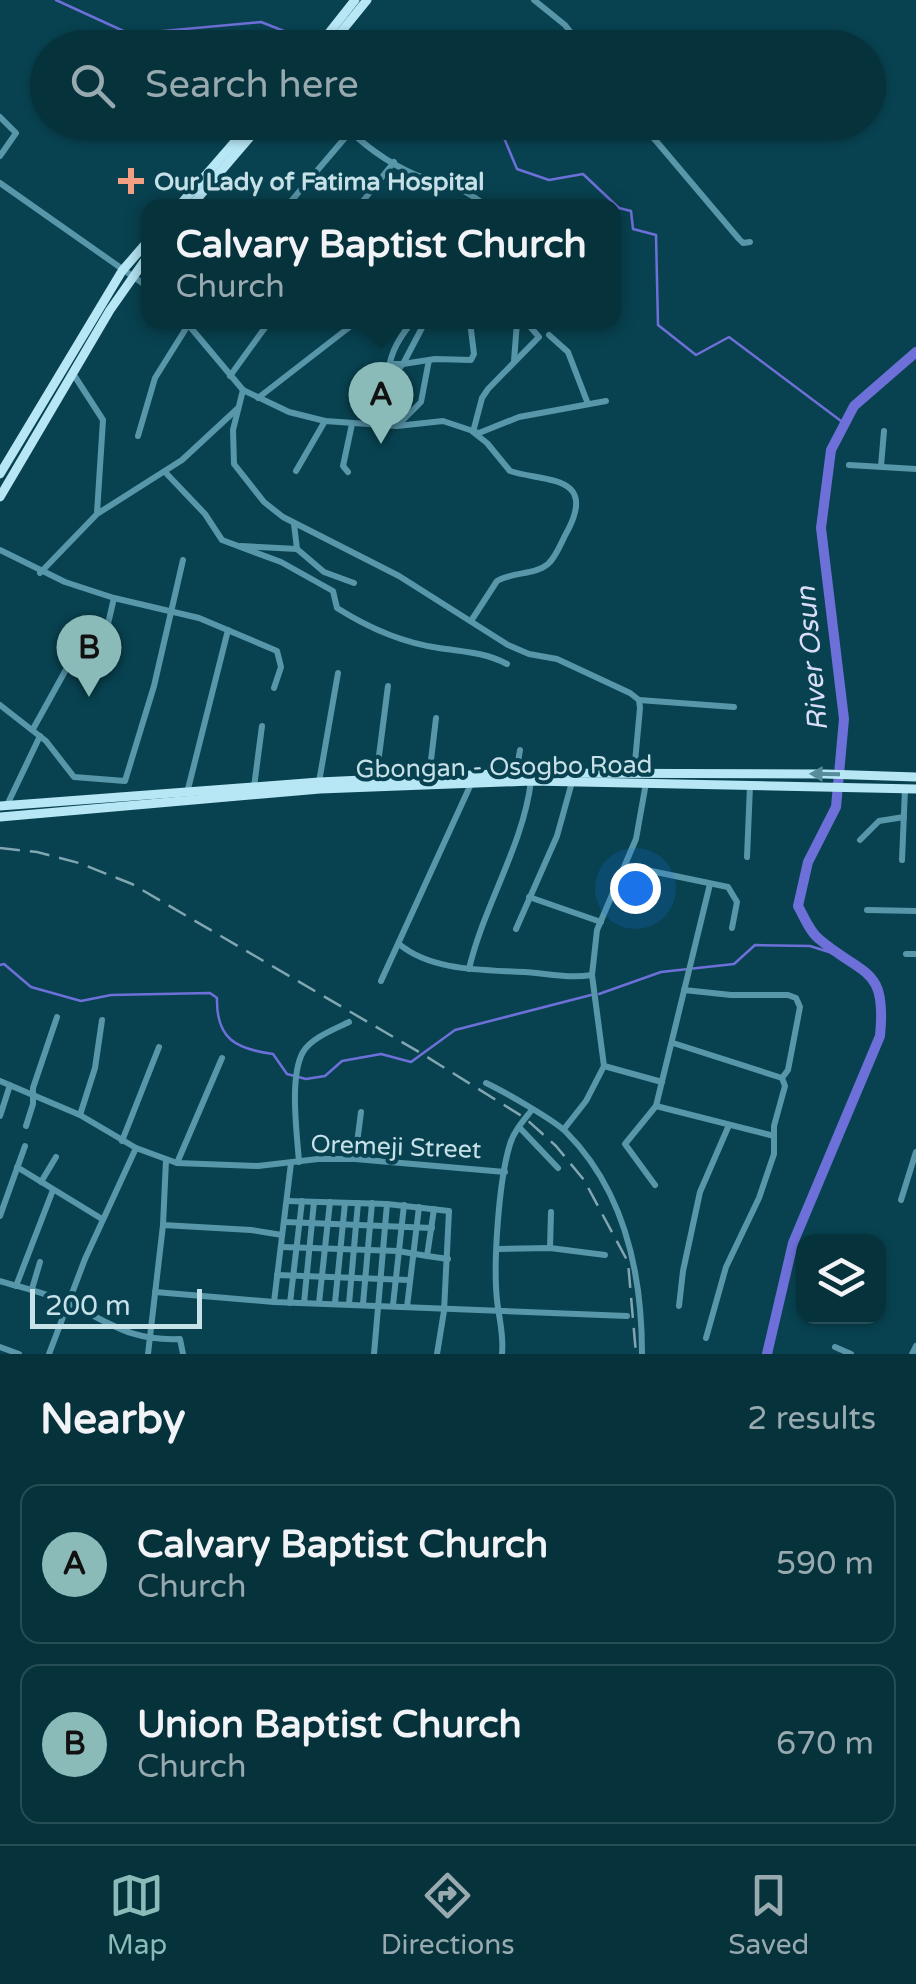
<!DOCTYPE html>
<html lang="en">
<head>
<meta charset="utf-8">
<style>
	:root { --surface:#06323c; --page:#0f3a43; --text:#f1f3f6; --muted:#98aaaf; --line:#274d56; --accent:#8bbbb9 }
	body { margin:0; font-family:"Varela Round",sans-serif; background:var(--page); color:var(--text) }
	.controls { position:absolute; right:30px; bottom:30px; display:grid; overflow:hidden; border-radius:20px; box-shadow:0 2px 8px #0004 }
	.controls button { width:90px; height:90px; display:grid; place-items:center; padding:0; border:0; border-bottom:2px solid var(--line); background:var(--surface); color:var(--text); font:50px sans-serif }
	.scale { position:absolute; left:30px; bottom:25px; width:172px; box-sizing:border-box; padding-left:10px; border:5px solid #c7e1e9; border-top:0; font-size:28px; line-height:35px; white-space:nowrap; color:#c7e1e9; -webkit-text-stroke:8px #084250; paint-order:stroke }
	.you { position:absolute; left:635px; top:888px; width:35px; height:35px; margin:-25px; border:8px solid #fff; border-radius:50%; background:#1a73e8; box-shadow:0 0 0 15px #1a73e833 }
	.badge { display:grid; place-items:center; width:65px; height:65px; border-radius:50%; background:var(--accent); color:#111; font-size:32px; font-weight:700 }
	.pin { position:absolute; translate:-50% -82px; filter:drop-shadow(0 2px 5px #0008) }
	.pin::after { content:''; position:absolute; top:52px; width:35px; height:30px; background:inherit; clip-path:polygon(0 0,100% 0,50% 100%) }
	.popup { position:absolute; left:141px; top:199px; width:480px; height:130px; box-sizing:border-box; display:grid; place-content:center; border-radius:20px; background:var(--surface); filter:drop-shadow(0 2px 8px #0005); font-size:32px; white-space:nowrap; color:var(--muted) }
	.popup b { font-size:38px; color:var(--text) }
	.popup::after { content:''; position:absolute; left:50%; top:100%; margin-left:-20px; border:20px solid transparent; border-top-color:var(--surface) }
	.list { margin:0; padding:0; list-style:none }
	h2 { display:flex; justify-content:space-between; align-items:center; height:130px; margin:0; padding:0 40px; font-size:42px }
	h2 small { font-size:32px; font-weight:400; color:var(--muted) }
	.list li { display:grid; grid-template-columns:65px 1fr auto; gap:30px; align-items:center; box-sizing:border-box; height:160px; margin:0 20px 20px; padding:0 20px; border:2px solid var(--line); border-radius:20px }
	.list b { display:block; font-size:38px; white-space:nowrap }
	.list p { margin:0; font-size:32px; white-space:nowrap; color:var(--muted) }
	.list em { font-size:32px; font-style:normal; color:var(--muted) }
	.icon { flex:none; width:55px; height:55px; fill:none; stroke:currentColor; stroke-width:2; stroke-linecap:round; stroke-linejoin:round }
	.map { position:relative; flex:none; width:916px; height:1354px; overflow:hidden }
	.search { position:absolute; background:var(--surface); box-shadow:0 2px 8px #0004; left:30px; right:30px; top:30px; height:110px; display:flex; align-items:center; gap:25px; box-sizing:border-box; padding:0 35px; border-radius:55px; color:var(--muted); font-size:38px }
	.sheet { height:490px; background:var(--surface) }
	nav { display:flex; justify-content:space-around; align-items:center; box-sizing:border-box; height:140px; border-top:2px solid var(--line); background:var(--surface); font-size:28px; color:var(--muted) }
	nav a { display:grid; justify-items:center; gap:5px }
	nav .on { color:var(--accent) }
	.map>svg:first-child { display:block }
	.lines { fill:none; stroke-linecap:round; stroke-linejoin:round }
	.stream { stroke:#6d70d8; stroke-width:2.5 }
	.river { stroke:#6d70d8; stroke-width:10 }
	.minor { stroke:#5896a9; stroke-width:6 }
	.primary { stroke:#b7e6f5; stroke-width:9 }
	.rail { stroke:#81a6b1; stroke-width:2.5; stroke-dasharray:20 10; stroke-linecap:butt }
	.oneway { fill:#578c9a }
	.poi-dot { fill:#f39f83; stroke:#084250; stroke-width:4 }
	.labels { text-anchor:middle; stroke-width:8; stroke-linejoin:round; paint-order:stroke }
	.poi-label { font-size:25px; font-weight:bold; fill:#c7e1e9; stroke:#084250; text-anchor:start }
	.street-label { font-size:25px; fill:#c7e1e9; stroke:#084250 }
	.water-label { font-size:28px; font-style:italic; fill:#d9ddf8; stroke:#084250 }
</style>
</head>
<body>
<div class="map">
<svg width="916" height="1354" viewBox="0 0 916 1354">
	<rect width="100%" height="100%" fill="#084250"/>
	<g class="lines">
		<g class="stream">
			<polyline points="56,0 130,34 261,22 317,44"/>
			<polyline points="465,122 504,138 517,169 549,180 583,174 619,208 631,211 633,229 656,235 658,325 696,355 729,337 845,424"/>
			<path d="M0 965 4 964 31 987 81 1001 111 995 210 993 217 998C216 1039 236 1049 273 1054L287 1074 306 1079 325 1076 342 1061 381 1054 411 1062 455 1030 591 995"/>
			<polyline points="599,994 661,972 734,964 755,945 810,946 851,959"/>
		</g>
		<path class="river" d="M767 1354 793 1243 880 1036C887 966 864 977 819 939 810 932 804 917 798 906L808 862 836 807 844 719 821 528 831 450 854 406 916 352"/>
		<g class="minor">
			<polyline points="534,0 565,25 583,48"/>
			<polyline points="0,117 16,133 0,156"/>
			<path d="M342 122C360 143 388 163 414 174 445 186 458 183 486 206"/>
			<polyline points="640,122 739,239 743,243 750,242"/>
			<polyline points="0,183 148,287"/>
			<polyline points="287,206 350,132"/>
			<polyline points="359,206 394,162"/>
			<polyline points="186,322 243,390 289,412 325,421 397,426 443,421 479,433 519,417 606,401"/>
			<polyline points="549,335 568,352 588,404"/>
			<polyline points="514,361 517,322"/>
			<polyline points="392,364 403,364 425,322"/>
			<polyline points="72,372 103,420 97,513"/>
			<polyline points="230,376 269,322"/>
			<path d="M386 382C390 355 395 343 412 322"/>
			<polyline points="243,390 233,430 234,464 264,502 283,517 399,576 508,645 529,654 557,659 630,693 639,700 640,708 634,773"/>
			<polyline points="258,398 356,322"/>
			<polyline points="368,424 380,393 403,364 435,359 471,360 474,354 470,322"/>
			<polyline points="398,425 421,402 429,360"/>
			<polyline points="138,436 155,378 190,322"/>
			<polyline points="849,465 916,469"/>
			<polyline points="881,466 884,431"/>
			<polyline points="296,471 325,421"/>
			<path d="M165 472 205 514 222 540 281 562 333 591 337 608C367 627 404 643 439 648 464 652 484 652 507 664"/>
			<polyline points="348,472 343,466 352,424"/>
			<polyline points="294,524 297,549"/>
			<polyline points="241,546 297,549 324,572 354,583"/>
			<polyline points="0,550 65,582 114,598 199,618 277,651 281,667 274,688"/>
			<polyline points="40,573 97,514 182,460 237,409"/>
			<path d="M471 621 497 581C512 572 535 575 548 564 557 556 562 540 568 530 597 474 543 482 510 471L487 443 473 432 482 398 488 389 539 337 526 322"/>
			<polyline points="104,641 114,598"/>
			<polyline points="639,700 734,707"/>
			<polyline points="0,705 46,741 74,777 125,781 154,686 183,560"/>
			<polyline points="33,729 73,657"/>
			<polyline points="516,773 520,750"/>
			<polyline points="429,777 436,718"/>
			<polyline points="376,779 388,686"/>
			<polyline points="319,782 338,673"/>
			<polyline points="254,787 262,726"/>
			<polyline points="187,793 228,630"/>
			<polyline points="8,803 40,736"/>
			<polyline points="860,840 879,821 904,817"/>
			<polyline points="747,857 750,786"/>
			<polyline points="902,860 905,789"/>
			<polyline points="627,866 728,887 737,902 732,928"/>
			<polyline points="529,897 601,922"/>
			<polyline points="867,910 916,911"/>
			<polyline points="516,929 557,836 572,782"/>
			<path d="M399 944C435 974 493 969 536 973 556 975 572 978 592 975"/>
			<polyline points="906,954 916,954"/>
			<path d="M469 969C484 905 523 846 531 781"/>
			<polyline points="381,981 471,784"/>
			<polyline points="684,990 731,995 788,995 796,998 800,1007 788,1070 782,1078 785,1086 774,1126 774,1154 759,1198 726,1267 706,1338"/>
			<polyline points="673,1043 782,1078"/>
			<polyline points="604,1066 662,1082"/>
			<polyline points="0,1081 80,1115 136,1148 177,1163 258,1166 318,1159 355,1159 505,1172"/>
			<path d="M486 1083C503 1091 554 1120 566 1132 625 1191 642 1274 642 1354"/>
			<polyline points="656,1106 774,1136"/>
			<polyline points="80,1115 95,1068 102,1020"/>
			<polyline points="0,1116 10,1085"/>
			<polyline points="26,1126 33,1104 33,1088 57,1017"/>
			<polyline points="519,1127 558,1168"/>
			<polyline points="564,1129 586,1101 604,1066 592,975 597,930 636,839 646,783"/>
			<polyline points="122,1141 159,1047"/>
			<polyline points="355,1159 361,1112"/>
			<path d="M299 1162C297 1133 289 1077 303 1052 311 1038 335 1029 349 1022"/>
			<polyline points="177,1163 222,1058"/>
			<polyline points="17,1167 102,1219"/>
			<polyline points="41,1182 56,1157"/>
			<polyline points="655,1185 625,1144 656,1106 710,884"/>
			<polyline points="901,1200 916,1152"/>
			<polyline points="287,1201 387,1204 449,1211 444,1311 437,1354"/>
			<polyline points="434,1209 427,1256 448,1259"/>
			<polyline points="0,1216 25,1146"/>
			<polyline points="285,1222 432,1228"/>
			<polyline points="163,1225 251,1230 282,1235"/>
			<polyline points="282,1247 398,1251 427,1256"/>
			<polyline points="550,1248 551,1212"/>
			<polyline points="498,1249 550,1248 605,1255"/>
			<polyline points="277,1275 409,1280"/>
			<path d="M0 1281C23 1288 46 1293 68 1303 111 1323 129 1341 180 1339L183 1354"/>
			<polyline points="16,1286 53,1190"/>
			<polyline points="32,1289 40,1262"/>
			<polyline points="155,1292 274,1302 627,1316"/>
			<polyline points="274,1302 291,1163"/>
			<polyline points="290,1303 302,1201"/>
			<polyline points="304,1303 314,1202"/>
			<polyline points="319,1303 330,1202"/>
			<polyline points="335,1303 345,1203"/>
			<polyline points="349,1304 358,1203"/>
			<polyline points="363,1304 372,1203"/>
			<polyline points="393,1305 404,1205"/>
			<polyline points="679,1306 683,1271 700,1192 729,1125"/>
			<polyline points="407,1307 419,1207"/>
			<polyline points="0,1347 19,1354"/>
			<polyline points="835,1347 851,1354"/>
			<polyline points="49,1354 85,1259 136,1148"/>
			<polyline points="148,1354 163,1225 166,1160"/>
			<polyline points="374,1354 387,1204"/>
			<path d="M502 1354C504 1334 499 1319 497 1300 493 1262 499 1180 510 1144 514 1131 523 1121 531 1111"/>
			<polyline points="912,1354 916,1346"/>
		</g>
		<g class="primary">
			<polyline points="317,48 355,0"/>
			<polyline points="328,48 367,0"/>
			<polyline points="179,206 252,122"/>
			<polyline points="191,206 263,122"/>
			<polyline points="0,474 122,271 148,241"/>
			<polyline points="0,497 110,310 148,256"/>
			<polyline points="0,806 319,782 516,773 825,774 916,777"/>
			<polyline points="0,817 320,789 531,781 916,789"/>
		</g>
		<polyline class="rail" points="0,848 37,852 79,863 132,884 419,1052 525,1118 556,1146 584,1180 628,1262 636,1354"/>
	</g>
	<defs><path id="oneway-solid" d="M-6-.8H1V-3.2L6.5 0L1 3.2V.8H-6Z" transform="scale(2.5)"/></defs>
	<use class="oneway" href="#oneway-solid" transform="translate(825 774) rotate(-179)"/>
	<path class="poi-dot" d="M126 166h10v10h10v10h-10v10h-10v-10h-10v-10h10z"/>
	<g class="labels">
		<g class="poi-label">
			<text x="154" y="190">Our Lady of Fatima Hospital</text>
		</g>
		<g class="street-label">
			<text transform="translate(504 766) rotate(-1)" y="9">Gbongan - Osogbo Road</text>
			<text transform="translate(396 1146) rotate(2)" y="9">Oremeji Street</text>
		</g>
		<g class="water-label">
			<text transform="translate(811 659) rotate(-95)" y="10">River Osun</text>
		</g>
	</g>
</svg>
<div class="controls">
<button><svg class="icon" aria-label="layers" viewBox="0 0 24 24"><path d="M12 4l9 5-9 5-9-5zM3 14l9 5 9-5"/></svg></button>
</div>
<div class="scale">200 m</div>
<div class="you"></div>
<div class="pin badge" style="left:381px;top:444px">A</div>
<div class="popup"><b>Calvary Baptist Church</b>Church</div>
<div class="pin badge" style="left:89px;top:697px">B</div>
<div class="search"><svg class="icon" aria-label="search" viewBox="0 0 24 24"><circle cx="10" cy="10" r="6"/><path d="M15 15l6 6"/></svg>Search here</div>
</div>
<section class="sheet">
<h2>Nearby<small>2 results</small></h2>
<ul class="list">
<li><span class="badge">A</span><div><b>Calvary Baptist Church</b><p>Church</p></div><em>590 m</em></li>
<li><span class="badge">B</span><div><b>Union Baptist Church</b><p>Church</p></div><em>670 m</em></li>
</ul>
</section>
<nav>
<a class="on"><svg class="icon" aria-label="map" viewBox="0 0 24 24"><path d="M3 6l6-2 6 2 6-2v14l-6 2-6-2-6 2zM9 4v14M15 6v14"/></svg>Map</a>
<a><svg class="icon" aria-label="directions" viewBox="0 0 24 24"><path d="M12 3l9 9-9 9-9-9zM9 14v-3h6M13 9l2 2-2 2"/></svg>Directions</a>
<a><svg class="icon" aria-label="saved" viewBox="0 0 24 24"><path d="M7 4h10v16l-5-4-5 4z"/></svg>Saved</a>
</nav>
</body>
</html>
